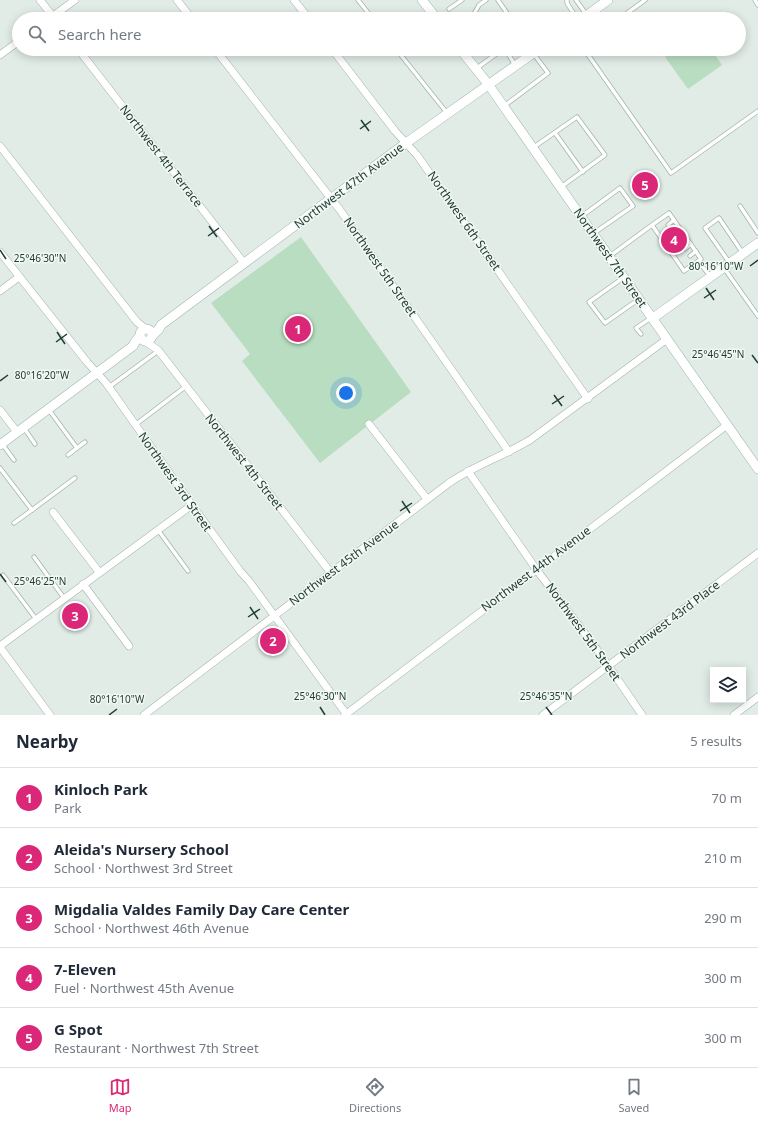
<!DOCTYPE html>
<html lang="en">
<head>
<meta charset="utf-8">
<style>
	:root { --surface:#fff; --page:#f2f2f3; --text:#1f2937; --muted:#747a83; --line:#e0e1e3; --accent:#db2777 }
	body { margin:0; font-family:"Noto Sans",sans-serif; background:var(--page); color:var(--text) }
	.controls { position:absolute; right:12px; bottom:12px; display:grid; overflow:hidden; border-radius:0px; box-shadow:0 2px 10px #0003 }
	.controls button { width:36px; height:36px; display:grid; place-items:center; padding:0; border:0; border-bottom:1px solid var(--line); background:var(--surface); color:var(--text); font:20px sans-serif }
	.you { position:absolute; left:346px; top:393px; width:14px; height:14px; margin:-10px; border:3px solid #fff; border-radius:50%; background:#1a73e8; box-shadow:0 0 0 6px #1a73e833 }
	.badge { display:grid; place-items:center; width:26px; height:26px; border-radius:50%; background:var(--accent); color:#fff; font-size:13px; font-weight:700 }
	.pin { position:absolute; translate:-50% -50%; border:2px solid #fff; box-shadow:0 1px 4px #0006 }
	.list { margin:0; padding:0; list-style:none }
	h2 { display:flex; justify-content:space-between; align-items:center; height:52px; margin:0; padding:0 16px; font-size:17px }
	h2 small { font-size:13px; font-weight:400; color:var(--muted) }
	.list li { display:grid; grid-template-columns:26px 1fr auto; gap:12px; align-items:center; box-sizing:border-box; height:60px; padding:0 16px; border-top:1px solid var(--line) }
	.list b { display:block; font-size:15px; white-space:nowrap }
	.list p { margin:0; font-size:13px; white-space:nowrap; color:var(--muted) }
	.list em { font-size:13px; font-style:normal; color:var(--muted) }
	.icon { flex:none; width:22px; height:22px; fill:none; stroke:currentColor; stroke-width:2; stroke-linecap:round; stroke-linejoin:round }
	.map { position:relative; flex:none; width:758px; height:715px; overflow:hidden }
	.search { position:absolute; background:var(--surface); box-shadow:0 2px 10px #0003; left:12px; right:12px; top:12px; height:44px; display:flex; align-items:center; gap:10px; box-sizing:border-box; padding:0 14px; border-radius:22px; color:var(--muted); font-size:15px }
	.sheet { height:352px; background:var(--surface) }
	nav { display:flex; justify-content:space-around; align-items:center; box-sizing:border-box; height:56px; border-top:1px solid var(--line); background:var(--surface); font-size:11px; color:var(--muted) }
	nav a { display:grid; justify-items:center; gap:2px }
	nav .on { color:var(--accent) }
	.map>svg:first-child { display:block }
	.green { fill:#b9ddc1 }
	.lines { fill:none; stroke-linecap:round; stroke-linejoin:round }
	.lane-casing { stroke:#a4b4ad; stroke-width:5 }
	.street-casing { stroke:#a4b4ad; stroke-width:8 }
	.secondary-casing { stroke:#9fb8ae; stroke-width:10 }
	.lane { stroke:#fff; stroke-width:3.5 }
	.street { stroke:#fff; stroke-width:7 }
	.secondary { stroke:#fff; stroke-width:9 }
	.ticks { fill:none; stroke:#213c34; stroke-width:1.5 }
	.labels { text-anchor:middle; stroke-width:3; stroke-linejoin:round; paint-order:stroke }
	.street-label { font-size:12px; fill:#213c34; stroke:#f1f8f4 }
	.ticks-label { font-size:10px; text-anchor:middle; fill:#213c34; stroke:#f1f8f4; stroke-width:3; stroke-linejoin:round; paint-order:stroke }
</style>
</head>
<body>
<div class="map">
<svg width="758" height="715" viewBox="0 0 758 715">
	<rect width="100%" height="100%" fill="#e1ece6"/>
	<g class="green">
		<polygon points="677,49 711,49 722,65 688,89 665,57"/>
		<polygon points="301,237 411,392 320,463 242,361 250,354 211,303"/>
	</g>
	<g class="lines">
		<g class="lane-casing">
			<g id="lane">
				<polyline points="358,0 373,19"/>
				<polyline points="498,0 511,19"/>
				<polyline points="567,0 567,3 577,19"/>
				<polyline points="576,0 586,14"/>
				<polyline points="755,0 758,5"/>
				<polyline points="449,9 462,0"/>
				<polyline points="474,14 479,5 486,0"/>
				<polyline points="467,19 474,14 480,19"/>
				<polyline points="619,19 645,0"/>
				<polyline points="396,49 447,113"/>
				<polyline points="505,49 515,65"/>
				<polyline points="584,49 671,173 758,111"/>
				<polyline points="477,68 503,49"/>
				<polyline points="504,106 548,73 533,53"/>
				<polyline points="555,133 583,172"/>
				<polyline points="534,147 577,117 605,155 561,187"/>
				<polyline points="740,206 758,233"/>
				<polyline points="582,216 620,188 633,206 594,233"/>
				<polyline points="668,225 674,220"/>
				<polyline points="674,234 681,230"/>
				<polyline points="680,242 686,238"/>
				<polyline points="685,249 691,244"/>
				<path d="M610 256C630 241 649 227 669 213L701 259 684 271 652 225"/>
				<polyline points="690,256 696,251"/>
				<polyline points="698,261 710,276"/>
				<polyline points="729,262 705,228 719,218 742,252"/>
				<polyline points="724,268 758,316"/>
				<polyline points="623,278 589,302 605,323 639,299"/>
				<polyline points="641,334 636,328 651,318"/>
				<polyline points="109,387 158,351"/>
				<polyline points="49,410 77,448 85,442"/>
				<polyline points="135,425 185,387"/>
				<polyline points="24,428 35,444"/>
				<polyline points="3,445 14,460"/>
				<polyline points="68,455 77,448"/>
				<polyline points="0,468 32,510 14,523"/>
				<polyline points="32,510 75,478"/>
				<polyline points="158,530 188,571"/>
				<polyline points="34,557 64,598"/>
				<polyline points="3,575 36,619"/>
			</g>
		</g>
		<g class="street-casing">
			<g id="street">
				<polyline points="40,0 55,19"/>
				<polyline points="177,0 192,19"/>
				<polyline points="294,0 309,19"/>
				<polyline points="49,19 75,0"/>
				<polyline points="78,49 244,263"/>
				<polyline points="215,49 340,210 509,452"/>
				<polyline points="332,49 395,131 417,155 588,399"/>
				<polyline points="0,55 19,41"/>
				<polyline points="0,146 137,322 146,329"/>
				<polyline points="0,252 87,362 106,383 192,505 240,571 249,581 347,715"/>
				<polyline points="0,291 19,277"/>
				<polyline points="146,342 158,350 331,573"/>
				<polyline points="0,410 17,432"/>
				<polyline points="369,424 427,499"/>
				<polyline points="468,471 536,569 601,655 642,715"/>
				<polyline points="53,512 99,572"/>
				<polyline points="83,584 129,646"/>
				<polyline points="0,646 192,505"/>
				<polyline points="0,647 50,715"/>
				<path d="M144 715 449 483C474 466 503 456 530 440L667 339"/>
				<polyline points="345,715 727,425"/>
				<polyline points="543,715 758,553"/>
				<polyline points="734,715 758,697"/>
			</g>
		</g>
		<g class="secondary-casing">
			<g id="secondary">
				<polyline points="422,0 437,19"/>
				<polyline points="582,19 608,0"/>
				<polyline points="460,49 488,84 758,469"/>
				<polyline points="653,318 758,243"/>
				<circle cx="146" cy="335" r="6"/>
				<polyline points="153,335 159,329 161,325 406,143 539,49"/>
				<polyline points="0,445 133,346 135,342 140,336"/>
			</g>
		</g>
		<use href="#lane" class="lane"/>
		<use href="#street" class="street"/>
		<use href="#secondary" class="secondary"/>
	</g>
	<path class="ticks" d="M361 120 369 131M360 129 371 121M209 226 217 237M208 236 219 228M0 250 6 259M750 266 758 260M706 288 714 300M704 298 716 290M57 332 65 344M56 342 67 334M752 355 758 363M0 381 8 375M554 395 562 406M552 404 564 396M402 501 410 513M400 511 412 503M0 574 6 582M250 607 258 619M248 617 260 609M320 707 325 715M546 707 552 715M109 715 117 709"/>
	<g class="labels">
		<g class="street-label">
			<text transform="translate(161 156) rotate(52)" y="4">Northwest 4th Terrace</text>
			<text transform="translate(349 186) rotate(-37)" y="4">Northwest 47th Avenue</text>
			<text transform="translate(464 221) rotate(55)" y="4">Northwest 6th Street</text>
			<text transform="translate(610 258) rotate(55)" y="4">Northwest 7th Street</text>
			<text transform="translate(380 267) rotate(55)" y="4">Northwest 5th Street</text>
			<text transform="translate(244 462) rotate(52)" y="4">Northwest 4th Street</text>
			<text transform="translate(175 482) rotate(55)" y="4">Northwest 3rd Street</text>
			<text transform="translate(344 563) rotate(-37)" y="4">Northwest 45th Avenue</text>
			<text transform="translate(536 569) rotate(-37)" y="4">Northwest 44th Avenue</text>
			<text transform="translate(670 620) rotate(-37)" y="4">Northwest 43rd Place</text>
			<text transform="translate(583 632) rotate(54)" y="4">Northwest 5th Street</text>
		</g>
	</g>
	<g class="ticks-label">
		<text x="40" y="262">25°46'30"N</text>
		<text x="716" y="270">80°16'10"W</text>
		<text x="718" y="358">25°46'45"N</text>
		<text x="42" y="379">80°16'20"W</text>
		<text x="40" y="585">25°46'25"N</text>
		<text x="320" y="700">25°46'30"N</text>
		<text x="546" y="700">25°46'35"N</text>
		<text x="117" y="703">80°16'10"W</text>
	</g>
</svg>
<div class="controls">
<button><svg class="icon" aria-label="layers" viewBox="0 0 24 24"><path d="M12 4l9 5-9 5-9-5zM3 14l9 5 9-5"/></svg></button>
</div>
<div class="you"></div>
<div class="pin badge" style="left:298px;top:329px">1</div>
<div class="pin badge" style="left:273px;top:641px">2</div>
<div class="pin badge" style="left:75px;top:616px">3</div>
<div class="pin badge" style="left:674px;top:240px">4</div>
<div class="pin badge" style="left:645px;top:185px">5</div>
<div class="search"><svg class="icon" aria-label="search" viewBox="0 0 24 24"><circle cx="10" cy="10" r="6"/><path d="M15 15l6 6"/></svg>Search here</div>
</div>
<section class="sheet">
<h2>Nearby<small>5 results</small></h2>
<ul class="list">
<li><span class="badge">1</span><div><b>Kinloch Park</b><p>Park</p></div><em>70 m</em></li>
<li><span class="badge">2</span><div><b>Aleida's Nursery School</b><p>School · Northwest 3rd Street</p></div><em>210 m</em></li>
<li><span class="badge">3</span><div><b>Migdalia Valdes Family Day Care Center</b><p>School · Northwest 46th Avenue</p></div><em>290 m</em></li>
<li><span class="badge">4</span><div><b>7-Eleven</b><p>Fuel · Northwest 45th Avenue</p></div><em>300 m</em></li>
<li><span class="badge">5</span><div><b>G Spot</b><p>Restaurant · Northwest 7th Street</p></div><em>300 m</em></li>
</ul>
</section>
<nav>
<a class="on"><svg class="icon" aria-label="map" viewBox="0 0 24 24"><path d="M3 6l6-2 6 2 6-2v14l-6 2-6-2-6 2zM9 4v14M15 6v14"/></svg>Map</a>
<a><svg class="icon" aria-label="directions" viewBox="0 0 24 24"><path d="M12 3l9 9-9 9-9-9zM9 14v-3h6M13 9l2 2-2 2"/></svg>Directions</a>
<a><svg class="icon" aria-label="saved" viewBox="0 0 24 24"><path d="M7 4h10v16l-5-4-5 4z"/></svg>Saved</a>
</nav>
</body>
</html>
